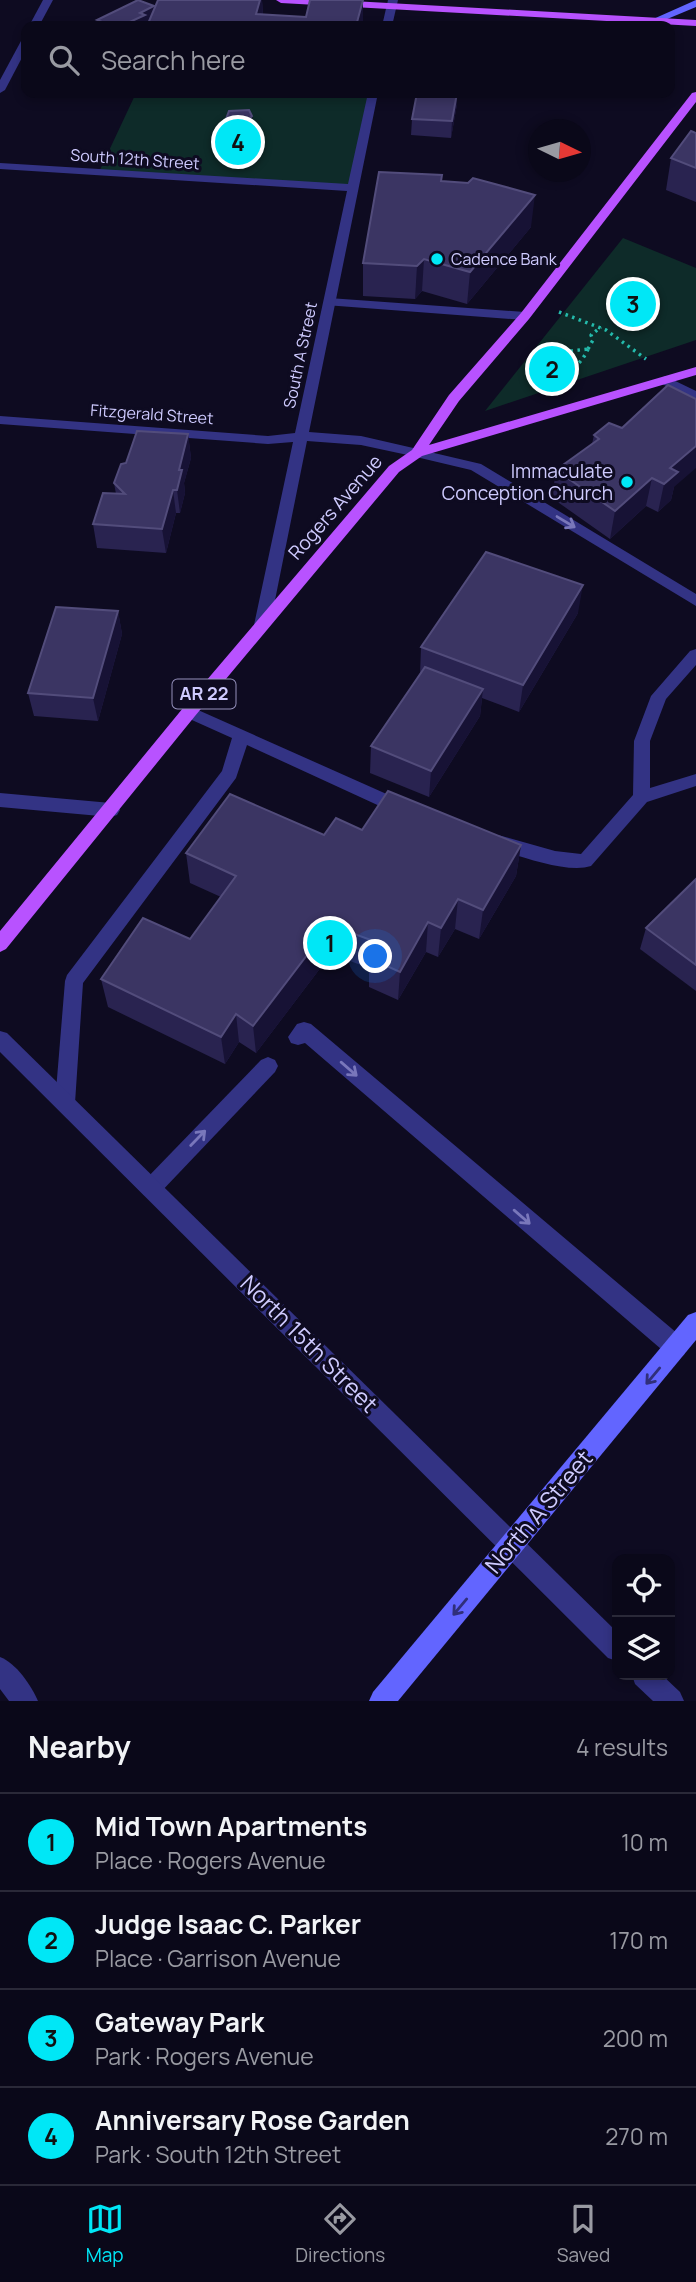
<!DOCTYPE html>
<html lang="en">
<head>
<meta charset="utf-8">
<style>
	:root { --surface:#0a0819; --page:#131122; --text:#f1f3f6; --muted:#999aa2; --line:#2a2938; --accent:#00e7f6 }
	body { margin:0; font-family:Manrope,sans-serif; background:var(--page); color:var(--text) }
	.controls { position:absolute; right:21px; bottom:21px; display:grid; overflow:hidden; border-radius:14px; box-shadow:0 4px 10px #0003 }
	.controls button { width:63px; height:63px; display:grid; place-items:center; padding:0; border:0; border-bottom:2px solid var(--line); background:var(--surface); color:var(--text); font:35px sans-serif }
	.compass { position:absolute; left:528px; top:119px; width:63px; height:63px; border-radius:50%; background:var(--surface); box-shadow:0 4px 10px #0003; rotate:95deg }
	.you { position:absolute; left:376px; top:957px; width:24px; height:24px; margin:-18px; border:5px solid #fff; border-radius:50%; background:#1a73e8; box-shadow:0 0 0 10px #1a73e833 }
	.badge { display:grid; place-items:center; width:46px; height:46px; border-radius:50%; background:var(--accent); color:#111; font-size:23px; font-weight:700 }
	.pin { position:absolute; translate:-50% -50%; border:4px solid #fff; box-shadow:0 2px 7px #0006 }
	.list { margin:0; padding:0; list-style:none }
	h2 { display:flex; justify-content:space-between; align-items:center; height:91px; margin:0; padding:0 28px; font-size:30px }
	h2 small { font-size:23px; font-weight:400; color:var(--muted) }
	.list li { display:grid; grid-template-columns:46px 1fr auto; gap:21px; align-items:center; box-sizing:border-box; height:98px; padding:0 28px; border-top:2px solid var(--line) }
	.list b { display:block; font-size:26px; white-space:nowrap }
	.list p { margin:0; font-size:23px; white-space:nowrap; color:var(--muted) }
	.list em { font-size:23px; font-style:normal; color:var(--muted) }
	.icon { flex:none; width:38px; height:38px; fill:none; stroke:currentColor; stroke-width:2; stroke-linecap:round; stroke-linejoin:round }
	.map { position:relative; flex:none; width:696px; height:1701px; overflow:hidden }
	.search { position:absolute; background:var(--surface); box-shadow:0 4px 10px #0003; left:21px; right:21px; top:21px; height:77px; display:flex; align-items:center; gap:18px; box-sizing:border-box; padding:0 24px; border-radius:14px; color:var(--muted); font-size:26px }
	.sheet { height:483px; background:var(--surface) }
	nav { display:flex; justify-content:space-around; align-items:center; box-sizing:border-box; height:98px; border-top:2px solid var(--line); background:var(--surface); font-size:19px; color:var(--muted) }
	nav a { display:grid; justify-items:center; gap:4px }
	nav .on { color:var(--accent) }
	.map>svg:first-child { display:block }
	.green { fill:#0e2b29 }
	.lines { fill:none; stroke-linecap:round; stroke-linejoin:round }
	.path { stroke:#24baab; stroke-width:3.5; stroke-dasharray:2.5 4.5; stroke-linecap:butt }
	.lane { fill:#333384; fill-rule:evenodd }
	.street { fill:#333384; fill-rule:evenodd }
	.secondary { fill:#6265ff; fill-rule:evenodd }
	.primary { fill:#b852ff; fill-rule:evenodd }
	.wall { fill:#292350 }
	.shaded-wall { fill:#171235 }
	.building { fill:#3b3563; stroke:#524c7b; stroke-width:2 }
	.oneway { stroke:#7977bb }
	.oneway2 { stroke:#302f7a }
	.poi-dot { fill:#00e7f6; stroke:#0e0b21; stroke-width:2.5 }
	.labels { text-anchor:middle; stroke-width:6; stroke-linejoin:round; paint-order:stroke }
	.far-street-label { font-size:16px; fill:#cfcbff; stroke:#0e0b21 }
	.far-poi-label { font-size:16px; fill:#cfcbff; stroke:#0e0b21; text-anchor:start }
	.shield { fill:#0e0b21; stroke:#9591bc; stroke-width:2 }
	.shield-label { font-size:18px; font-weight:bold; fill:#cfcbff }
	.poi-label { font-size:19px; fill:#cfcbff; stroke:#0e0b21; text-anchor:end }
	.street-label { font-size:19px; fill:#cfcbff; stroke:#0e0b21 }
	.near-street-label { font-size:23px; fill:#cfcbff; stroke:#0e0b21 }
</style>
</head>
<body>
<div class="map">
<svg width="696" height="1701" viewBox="0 0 696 1701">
	<rect width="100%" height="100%" fill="#0e0b21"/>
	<g class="green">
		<polygon points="136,93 373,93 353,188 99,172"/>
		<polygon points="623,238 696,268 696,340 485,411"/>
	</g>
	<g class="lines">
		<g class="path">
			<polyline points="559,312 606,330 646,359"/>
			<path d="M588 349C580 368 563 377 543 376L538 369 551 353Z"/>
			<polyline points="588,349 593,340 591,335 601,327"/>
		</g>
		<g class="lane">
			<polygon points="329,298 525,312 531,316 525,320 325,305 325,299"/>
			<polygon points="417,449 481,464 696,594 696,606 471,470 412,456 412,450"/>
			<path d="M696 649V665L666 699 650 741V788L696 774V786L647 802 591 866C567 874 516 855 492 847L489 842 492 837 498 835 555 851 581 854 633 795 634 741 651 696 690 651Z"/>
			<polygon points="189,706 409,804 412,809 409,814 397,814 247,745 236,778 83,983 75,1103 72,1109 65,1112 58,1109 55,1103 65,981 67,975 222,771 232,738 183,716 181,712 183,708"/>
			<polygon points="304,1022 311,1024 684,1339 687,1347 684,1355 676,1358 668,1355 305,1043 298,1045 291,1043 288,1037 297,1024"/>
			<polygon points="268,1057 275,1060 278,1066 275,1072 158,1195 151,1198 144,1195 141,1188 144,1181 261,1060"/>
			<path d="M0 1657C16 1663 31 1685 38 1701H9L0 1689Z"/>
		</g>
		<g class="street">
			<polygon points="43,0 53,0 39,26 29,26"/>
			<polygon points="388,0 398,0 392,26 382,26"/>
			<polygon points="26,38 26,50 5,90 0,93 0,80 21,41"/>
			<polygon points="368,93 378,93 309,432 361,436 422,450 424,453 417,457 361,445 307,441 270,625 262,630 254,625 293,442 268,444 0,424 0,416 268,436 295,433 347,191 0,169 0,163 348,184"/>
			<polygon points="665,376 696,391 696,400 660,383 658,380"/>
			<polygon points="0,793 111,803 117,805 120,810 117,815 111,817 0,807"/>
			<polygon points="0,1031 7,1033 617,1632 617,1661 608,1658 0,1052"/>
			<polygon points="632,1675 662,1675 680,1692 684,1701 653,1701 635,1684"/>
		</g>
		<g class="secondary">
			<polygon points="696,0 696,7 660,22 651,20"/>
			<polygon points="696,1312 696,1340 398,1701 369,1701 373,1692 688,1315"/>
		</g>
		<g class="primary">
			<polygon points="276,0 334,0 696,20 696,26 281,3"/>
			<polygon points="696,92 696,102 529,319 459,401 429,445 696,367 696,375 422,456 399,472 195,716 6,949 0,952 0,931 183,708 389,466 412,450 449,395 521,313 692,93"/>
		</g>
	</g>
	<g class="wall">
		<polygon points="158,0 262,0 263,15 306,17 363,0 363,21 362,26 98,26 97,20 154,6 154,8"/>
		<polygon points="457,104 451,138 411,135 412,119"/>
		<polygon points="229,111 253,125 247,130 233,131 227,128 226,119"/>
		<polygon points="696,133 696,202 666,190 671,158"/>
		<polygon points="441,181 531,227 467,304 422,291 415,299 363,296 363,263"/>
		<polygon points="188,434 191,458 184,483 185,493 180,513 176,513 166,553 97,548 93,524 116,494 114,483 126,463"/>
		<polygon points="594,435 674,487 671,500 658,512 646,506 610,539 552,498 556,470 592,444"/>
		<polygon points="118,611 122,634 98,721 34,716 28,693"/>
		<polygon points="578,613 519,712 482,698 480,716 429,797 370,773 371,746 420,675 421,647"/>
		<polygon points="362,830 521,845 516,876 479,939 455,929 438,957 426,952 398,1000 369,987 369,968 331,954 256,1053 239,1042 225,1064 108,1007 101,979 190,939 221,897 190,883 186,853"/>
		<polygon points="696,879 696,991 640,949 646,928"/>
	</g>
	<g class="shaded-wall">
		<polygon points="260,0 262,0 263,16 256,14"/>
		<polygon points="363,0 363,21 362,26 356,26"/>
		<polygon points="154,6 155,22 146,26 121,26 140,13"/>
		<polygon points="457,93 457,104 451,138 452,121"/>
		<polygon points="252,116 253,125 247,130 247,121"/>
		<polygon points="535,195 531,227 467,304 470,272"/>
		<polygon points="424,259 422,291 415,299 417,266"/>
		<polygon points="188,434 191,458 184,483 185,493 180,513 177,490 179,470"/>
		<polygon points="696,446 696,468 674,487 671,500 658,512 664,484 670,468"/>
		<polygon points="652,478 646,506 610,539 615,511"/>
		<polygon points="173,490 176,513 166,553 162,529"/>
		<polygon points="583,585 578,613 519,712 523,685"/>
		<polygon points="118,611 122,634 98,721 93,698"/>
		<polygon points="483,689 480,716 429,797 431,771"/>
		<polygon points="521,845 516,876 479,939 483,910"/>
		<polygon points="458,899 455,929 438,957 441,928"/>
		<polygon points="428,922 426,952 398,1000 400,972"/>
		<polygon points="330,925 331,954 256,1053 253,1026"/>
		<polygon points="236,1014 239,1042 225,1064 221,1037"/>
	</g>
	<g class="building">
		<polygon points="138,0 154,6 140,13 145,15 121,26 112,26 97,20"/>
		<polygon points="158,0 260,0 256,14 306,17 310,0 363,0 356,26 147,26"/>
		<polygon points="417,93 457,93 452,121 412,119"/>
		<polygon points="249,110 252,116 247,121 232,122 226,119 229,111"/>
		<polygon points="691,131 696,133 696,168 671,158"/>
		<polygon points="379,172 442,175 441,181 468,183 473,178 535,195 470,272 424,259 417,266 363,263"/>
		<polygon points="668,385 696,399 696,446 670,468 678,472 664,484 652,478 615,511 556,470 599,439 594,435 609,423 622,428"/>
		<polygon points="137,431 188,434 179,470 182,470 177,490 173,490 162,529 93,524 103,493 125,494 114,483 121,464 126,463"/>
		<polygon points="486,552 583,585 523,685 421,647"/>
		<polygon points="56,607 118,611 93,698 28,693"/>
		<polygon points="425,667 483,689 431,771 371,746"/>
		<polygon points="388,791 521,845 483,910 458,899 441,928 428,922 400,972 369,958 379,943 330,925 253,1026 236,1014 221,1037 101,979 143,918 190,939 236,876 186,853 230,794 324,835 336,818 362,830"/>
		<polygon points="696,879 696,965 646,928"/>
	</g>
	<defs><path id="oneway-shaft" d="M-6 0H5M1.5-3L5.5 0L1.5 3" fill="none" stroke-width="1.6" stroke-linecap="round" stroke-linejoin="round" transform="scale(1.75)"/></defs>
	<g class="oneway">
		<use href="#oneway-shaft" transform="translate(566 522) rotate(31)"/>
		<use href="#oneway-shaft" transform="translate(349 1069) rotate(41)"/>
		<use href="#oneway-shaft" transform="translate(198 1138) rotate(-46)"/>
		<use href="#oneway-shaft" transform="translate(522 1217) rotate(41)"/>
	</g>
	<g class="oneway2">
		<use href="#oneway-shaft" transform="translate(653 1376) rotate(130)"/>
		<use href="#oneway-shaft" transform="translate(460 1607) rotate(130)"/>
	</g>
	<g class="poi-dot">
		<circle cx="437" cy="259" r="7"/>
		<circle cx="627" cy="482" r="7"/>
	</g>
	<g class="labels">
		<g class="far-street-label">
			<text transform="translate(135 159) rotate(4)" y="6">South 12th Street</text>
			<text transform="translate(300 355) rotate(-78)" y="6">South A Street</text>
			<text transform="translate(152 414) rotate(4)" y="6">Fitzgerald Street</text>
		</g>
		<g class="far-poi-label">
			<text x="451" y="265">Cadence Bank</text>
		</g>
		<rect class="shield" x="172.5" y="679.5" width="63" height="29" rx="5"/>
		<g class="shield-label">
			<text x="204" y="700">AR 22</text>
		</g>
		<g class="poi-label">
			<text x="613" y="478">Immaculate<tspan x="613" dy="22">Conception Church</tspan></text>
		</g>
		<g class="street-label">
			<text transform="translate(335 507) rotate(-49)" y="7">Rogers Avenue</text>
		</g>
		<g class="near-street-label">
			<text transform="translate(309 1344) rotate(45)" y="8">North 15th Street</text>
			<text transform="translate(539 1512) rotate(-50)" y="8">North A Street</text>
		</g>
	</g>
</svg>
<div class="controls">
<button><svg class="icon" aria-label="locate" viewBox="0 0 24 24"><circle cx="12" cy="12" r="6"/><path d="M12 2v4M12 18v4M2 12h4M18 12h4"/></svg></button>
<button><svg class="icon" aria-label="layers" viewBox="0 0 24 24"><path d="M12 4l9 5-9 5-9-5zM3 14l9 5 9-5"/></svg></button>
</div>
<svg class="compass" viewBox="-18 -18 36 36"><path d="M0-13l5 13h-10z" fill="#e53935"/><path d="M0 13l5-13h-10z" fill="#999aa2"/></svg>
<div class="you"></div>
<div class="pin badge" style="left:330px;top:943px">1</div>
<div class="pin badge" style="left:552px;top:369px">2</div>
<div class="pin badge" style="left:633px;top:304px">3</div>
<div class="pin badge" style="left:238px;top:142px">4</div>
<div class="search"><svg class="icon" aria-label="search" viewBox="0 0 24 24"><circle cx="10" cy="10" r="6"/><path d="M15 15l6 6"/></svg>Search here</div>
</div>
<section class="sheet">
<h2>Nearby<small>4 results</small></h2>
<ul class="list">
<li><span class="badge">1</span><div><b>Mid Town Apartments</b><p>Place · Rogers Avenue</p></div><em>10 m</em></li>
<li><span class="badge">2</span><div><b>Judge Isaac C. Parker</b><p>Place · Garrison Avenue</p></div><em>170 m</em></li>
<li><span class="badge">3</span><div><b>Gateway Park</b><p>Park · Rogers Avenue</p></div><em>200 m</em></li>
<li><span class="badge">4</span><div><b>Anniversary Rose Garden</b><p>Park · South 12th Street</p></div><em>270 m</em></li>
</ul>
</section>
<nav>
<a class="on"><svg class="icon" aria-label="map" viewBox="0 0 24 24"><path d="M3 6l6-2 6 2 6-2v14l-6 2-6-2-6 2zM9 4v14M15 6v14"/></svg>Map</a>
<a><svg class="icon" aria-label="directions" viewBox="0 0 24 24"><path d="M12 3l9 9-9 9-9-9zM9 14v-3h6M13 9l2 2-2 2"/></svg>Directions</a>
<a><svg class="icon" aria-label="saved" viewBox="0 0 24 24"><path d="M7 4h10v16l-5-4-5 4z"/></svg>Saved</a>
</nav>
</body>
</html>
